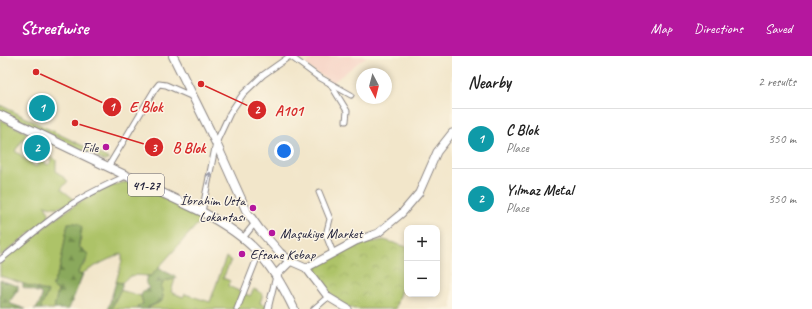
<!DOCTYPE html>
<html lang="en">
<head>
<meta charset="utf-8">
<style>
	:root { --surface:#fff; --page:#f2f2f2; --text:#222; --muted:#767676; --line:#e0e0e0; --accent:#b5179e }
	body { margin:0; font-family:Caveat,sans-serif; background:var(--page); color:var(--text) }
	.controls { position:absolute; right:12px; bottom:12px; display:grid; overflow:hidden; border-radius:8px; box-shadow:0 2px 6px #0003 }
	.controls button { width:36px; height:36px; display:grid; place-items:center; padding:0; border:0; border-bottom:1px solid var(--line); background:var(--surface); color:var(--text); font:20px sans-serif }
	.compass { position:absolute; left:356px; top:12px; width:36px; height:36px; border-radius:50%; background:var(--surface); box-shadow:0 2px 6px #0003; rotate:173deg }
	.you { position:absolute; left:284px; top:95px; width:14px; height:14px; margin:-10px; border:3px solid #fff; border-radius:50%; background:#1a73e8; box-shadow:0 0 0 6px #1a73e833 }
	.badge { display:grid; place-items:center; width:26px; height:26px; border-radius:50%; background:var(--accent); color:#fff; font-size:13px; font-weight:700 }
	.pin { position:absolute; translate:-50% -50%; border:2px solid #fff; box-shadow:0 1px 4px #0006 }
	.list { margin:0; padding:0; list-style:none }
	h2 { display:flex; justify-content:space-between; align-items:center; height:52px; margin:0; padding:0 16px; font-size:17px }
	h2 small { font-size:13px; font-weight:400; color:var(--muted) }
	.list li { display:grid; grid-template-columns:26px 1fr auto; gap:12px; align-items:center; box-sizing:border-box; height:60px; padding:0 16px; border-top:1px solid var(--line) }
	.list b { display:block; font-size:15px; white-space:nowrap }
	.list p { margin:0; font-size:13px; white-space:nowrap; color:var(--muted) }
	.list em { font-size:13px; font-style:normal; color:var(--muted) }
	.map { position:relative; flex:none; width:452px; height:253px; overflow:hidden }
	header { display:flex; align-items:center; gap:24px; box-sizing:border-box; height:56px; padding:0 20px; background:var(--accent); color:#fff }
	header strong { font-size:19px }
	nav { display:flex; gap:22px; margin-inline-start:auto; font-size:14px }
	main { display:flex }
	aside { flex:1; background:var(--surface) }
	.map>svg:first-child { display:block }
	.built { fill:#f6d2c4 }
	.green { fill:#adc368; stroke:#687252 }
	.forest { fill:url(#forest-firs); stroke:#56664c }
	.park { fill:url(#park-crowns); stroke:#687252 }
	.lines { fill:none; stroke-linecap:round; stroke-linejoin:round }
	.street-casing { stroke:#8a8482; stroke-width:7 }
	.secondary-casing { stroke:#8a8482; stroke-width:9 }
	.primary-casing { stroke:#8a8482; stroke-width:10 }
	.street { stroke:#fff; stroke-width:5 }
	.secondary { stroke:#fff; stroke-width:7 }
	.primary { stroke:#fff; stroke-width:8 }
	.oneway { stroke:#9c9ca7 }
	.poi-dot { fill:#b5179e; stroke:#fcf5e5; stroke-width:1.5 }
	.labels { text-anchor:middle; stroke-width:3; stroke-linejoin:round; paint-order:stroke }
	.shield { fill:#fcf5e5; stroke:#63616e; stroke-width:1 }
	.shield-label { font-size:13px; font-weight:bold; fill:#22223b }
	.poi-label { font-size:14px; fill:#22223b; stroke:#fcf5e5; text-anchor:end }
	.leader { fill:none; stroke:#d62828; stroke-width:1.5 }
	.callout-dot { fill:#d62828; stroke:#fcf5e5; stroke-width:1.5 }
	.mark-label { font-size:12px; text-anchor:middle; font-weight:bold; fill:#fff }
	.callout-label { font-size:15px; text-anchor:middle; font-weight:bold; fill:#d62828; stroke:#fcf5e5; stroke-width:3; stroke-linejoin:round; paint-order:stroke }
</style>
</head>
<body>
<header>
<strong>Streetwise</strong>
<nav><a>Map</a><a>Directions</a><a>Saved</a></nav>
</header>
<main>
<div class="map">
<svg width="452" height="253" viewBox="0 0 452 253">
	<defs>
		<pattern id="forest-firs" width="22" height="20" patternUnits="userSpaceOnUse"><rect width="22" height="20" fill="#8aa95c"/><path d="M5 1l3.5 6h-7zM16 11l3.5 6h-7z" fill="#70894d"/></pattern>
		<pattern id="park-crowns" width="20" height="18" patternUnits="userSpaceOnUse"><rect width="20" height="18" fill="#adc368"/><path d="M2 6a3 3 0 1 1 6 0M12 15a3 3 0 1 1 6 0" fill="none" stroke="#95a75b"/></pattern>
	</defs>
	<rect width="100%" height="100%" fill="#fcf5e5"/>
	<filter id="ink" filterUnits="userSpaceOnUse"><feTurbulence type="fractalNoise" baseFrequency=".025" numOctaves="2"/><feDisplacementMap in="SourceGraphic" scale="8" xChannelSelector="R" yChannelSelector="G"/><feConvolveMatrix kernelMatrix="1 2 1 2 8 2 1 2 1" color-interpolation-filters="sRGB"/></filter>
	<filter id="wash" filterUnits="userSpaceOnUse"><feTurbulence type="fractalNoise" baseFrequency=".012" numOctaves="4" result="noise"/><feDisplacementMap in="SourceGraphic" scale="16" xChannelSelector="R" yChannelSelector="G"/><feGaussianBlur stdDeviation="0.9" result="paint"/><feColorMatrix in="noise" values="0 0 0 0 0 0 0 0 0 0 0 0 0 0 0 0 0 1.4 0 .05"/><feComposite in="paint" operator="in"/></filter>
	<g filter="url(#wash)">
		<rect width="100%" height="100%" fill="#f2e6ca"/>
		<polygon class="built" points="316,0 367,0 332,27 305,9"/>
		<g class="green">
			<polygon points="0,49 109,103 105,105 0,54"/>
			<path d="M0 63 27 77 15 95 22 100V101L36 111 41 104 48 109 52 105 51 103 52 101 56 104V115L68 125 61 133 75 144C64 150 57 154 45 149L49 157V162L0 201Z"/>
			<path d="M127 126 138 129 203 162 151 220C138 220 131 216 122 227L116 226 122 205V197L103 206 79 219 78 216 80 212 86 207 84 194 79 191V188L81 182 68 167 60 212 53 228V231L58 234 54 253H42L40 251 48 236 0 220V207C29 184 91 129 127 126Z"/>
			<polygon points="226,201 231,204 223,222 230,225 228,230 250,240 254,233 263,238 260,247 269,250 268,253 149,253 148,252 162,245 163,240 161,231 164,225 175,223 171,236 183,241 185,238 210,246"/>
			<polygon points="120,234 141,240 143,248 138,250 137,253 111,253"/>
		</g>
		<g class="forest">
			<path d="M68 167C92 165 77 180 79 191L88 198C87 206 82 209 78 216L79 219 83 218 69 253H54L58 234 53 231V228L60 211Z"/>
			<path d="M158 212 176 221 175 223 164 225 161 231 163 240 162 245 148 251 149 253H137L138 250 143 248 141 240 143 235 149 232C145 228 145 225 147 220H151Z"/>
			<polygon points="0,224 18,230 18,234 10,245 11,248 26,253 0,253"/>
			<polygon points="116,226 122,227 122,231 111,253 108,253"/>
			<path d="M23 228 48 236 41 251 42 253H34C39 251 41 244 42 239L40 237 23 231Z"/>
		</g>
		<path class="park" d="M384 184 407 191V214L395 253C384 253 363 253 354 253 337 247 322 231 312 216L314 212 352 191 360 188Z"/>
	</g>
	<g filter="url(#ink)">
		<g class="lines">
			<g class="street-casing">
				<g id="street">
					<polyline points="290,0 317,20 351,39"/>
					<polyline points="331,29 347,55 346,65"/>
					<polyline points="108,111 155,33 159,28 166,29 193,41"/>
					<polyline points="319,136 330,163 326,179 333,197"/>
					<polyline points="202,156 216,87 230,57 243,38 263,19 290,0"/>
					<polyline points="243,182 255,167"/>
					<path d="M0 204C23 186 45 166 69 150 86 138 107 129 126 120"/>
					<polyline points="237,253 259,197"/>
					<polyline points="268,253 276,220"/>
					<polyline points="314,253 328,241"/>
				</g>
			</g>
			<g class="secondary-casing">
				<g id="secondary">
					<polyline points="290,205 306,212 328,241 348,253"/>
					<polyline points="306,212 356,185 378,177 402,157 419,137 437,96 452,77"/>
				</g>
			</g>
			<g class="primary-casing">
				<g id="primary">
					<polyline points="173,0 216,87 247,156 259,173 280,197 290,205 276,219"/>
					<path d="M0 59 202 156C251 182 270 203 294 253"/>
				</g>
			</g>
			<use href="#street" class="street"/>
			<use href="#secondary" class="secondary"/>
			<use href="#primary" class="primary"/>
		</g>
		<defs><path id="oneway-shaft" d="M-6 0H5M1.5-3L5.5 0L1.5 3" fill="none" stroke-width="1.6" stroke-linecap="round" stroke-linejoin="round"/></defs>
		<use class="oneway" href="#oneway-shaft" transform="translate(209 122) rotate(-79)"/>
	</g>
	<g class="poi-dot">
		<circle cx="106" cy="91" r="4"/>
		<circle cx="253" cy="152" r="4"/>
		<circle cx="272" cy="177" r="4"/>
		<circle cx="242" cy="198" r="4"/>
	</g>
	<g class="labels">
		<rect class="shield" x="128" y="118" width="36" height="22" rx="3"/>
		<g class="shield-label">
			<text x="146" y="134">41-27</text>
		</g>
		<g class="poi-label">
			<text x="98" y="96">File</text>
			<text x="245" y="149">İbrahim Usta<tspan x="245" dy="16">Lokantası</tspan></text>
			<text x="280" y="182" text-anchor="start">Maşukiye Market</text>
			<text x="250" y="203" text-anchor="start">Efsane Kebap</text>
		</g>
	</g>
	<path class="leader" d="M36 16L112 51M201 28L257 54M75 67L154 91"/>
	<g class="callout-dot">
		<circle cx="36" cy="16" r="4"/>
		<circle cx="201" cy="28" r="4"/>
		<circle cx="75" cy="67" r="4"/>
		<circle cx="112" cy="51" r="10"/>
		<circle cx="257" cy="54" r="10"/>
		<circle cx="154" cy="91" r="10"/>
	</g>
	<g class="mark-label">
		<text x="112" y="55">1</text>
		<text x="257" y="58">2</text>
		<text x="154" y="96">3</text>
	</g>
	<g class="callout-label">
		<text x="146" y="56">E Blok</text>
		<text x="289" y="60">A101</text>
		<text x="189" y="97">B Blok</text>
	</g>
</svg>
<div class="controls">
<button>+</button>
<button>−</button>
</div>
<svg class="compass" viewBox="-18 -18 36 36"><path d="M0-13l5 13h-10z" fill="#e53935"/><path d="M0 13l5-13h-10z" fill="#767676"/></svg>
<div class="you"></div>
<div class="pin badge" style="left:42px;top:52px;background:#0f9aa8">1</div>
<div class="pin badge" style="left:37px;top:92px;background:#0f9aa8">2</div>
</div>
<aside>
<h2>Nearby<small>2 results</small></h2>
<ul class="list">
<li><span class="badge" style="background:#0f9aa8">1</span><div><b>C Blok</b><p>Place</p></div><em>350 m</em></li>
<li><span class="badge" style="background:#0f9aa8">2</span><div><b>Yılmaz Metal</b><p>Place</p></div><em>350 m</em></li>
</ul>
</aside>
</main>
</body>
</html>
